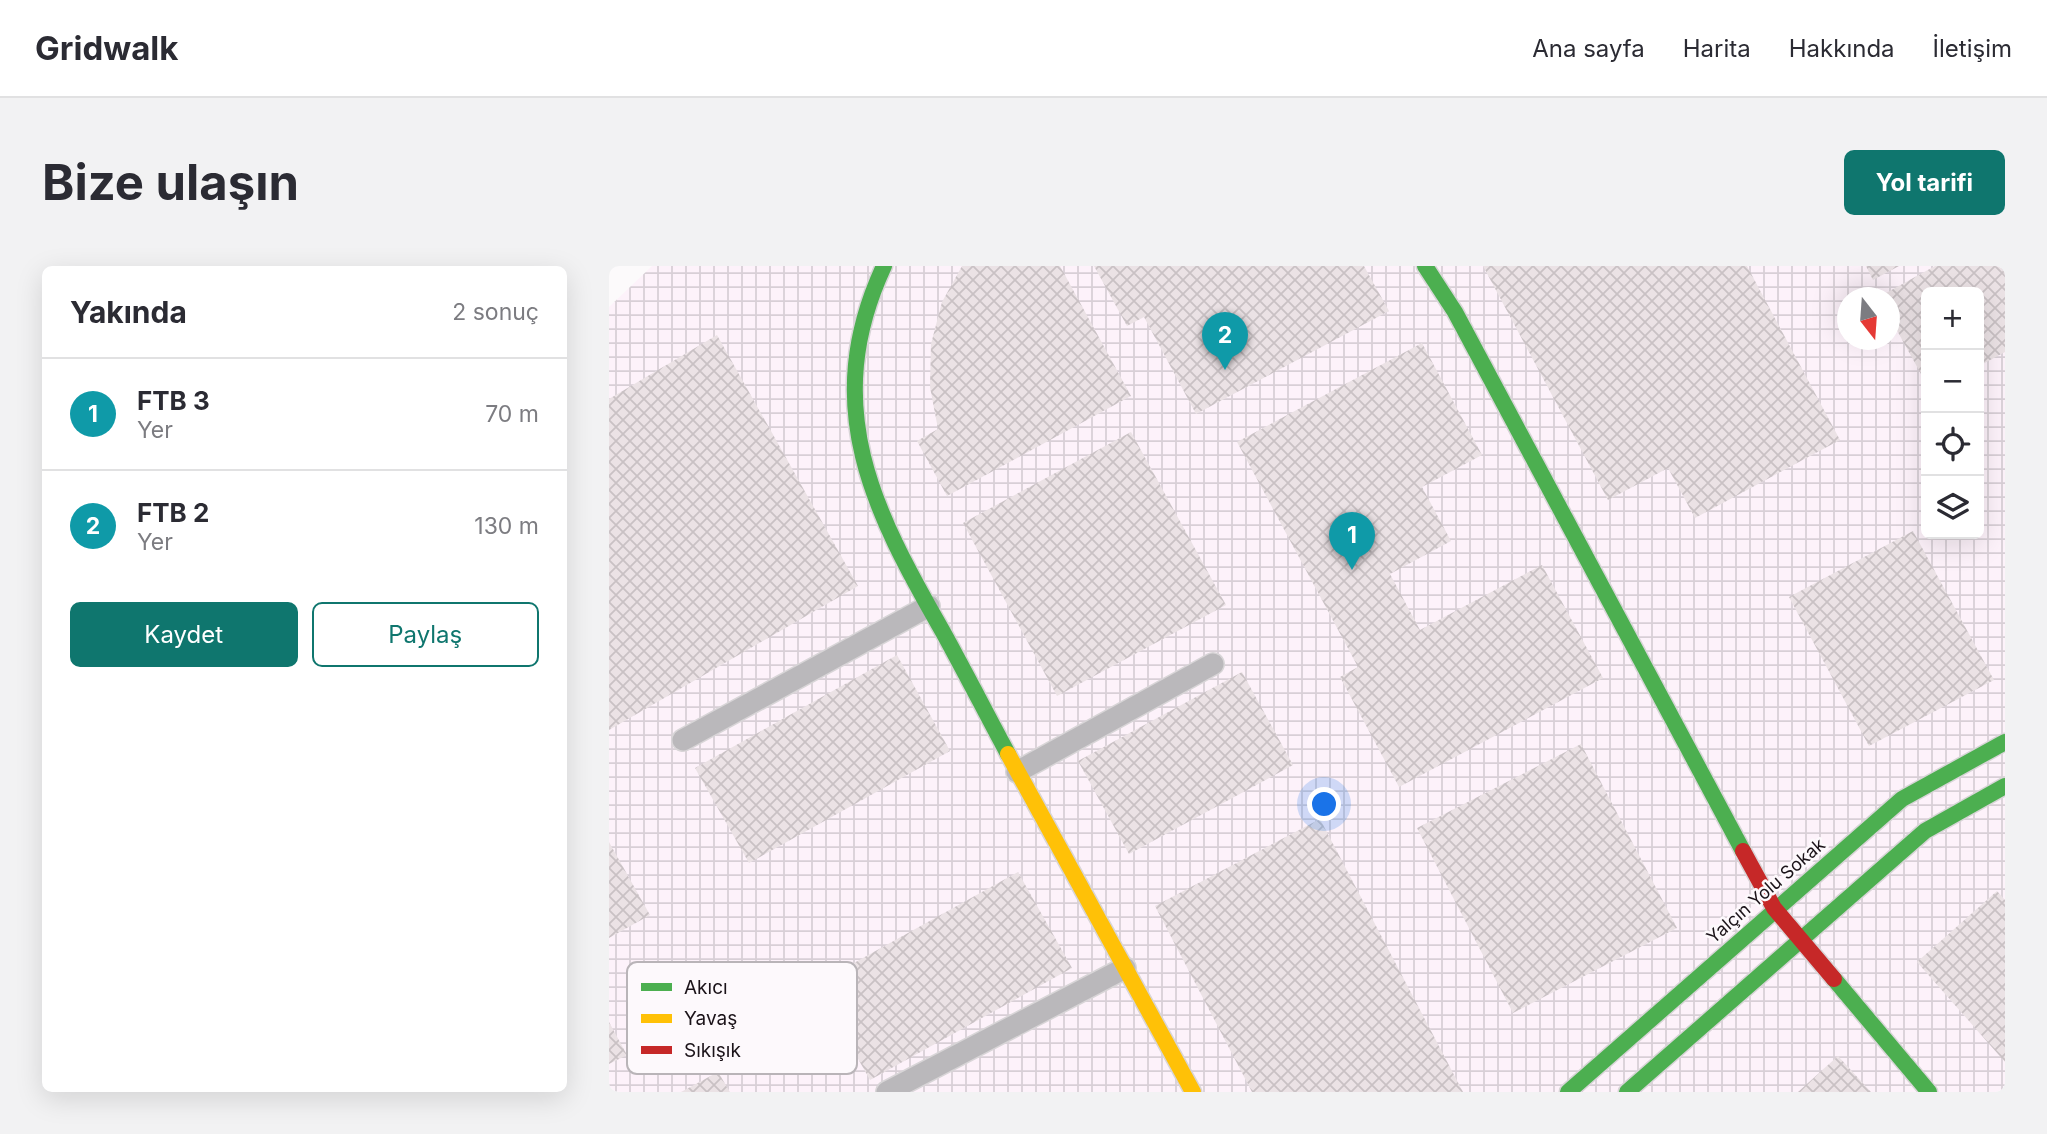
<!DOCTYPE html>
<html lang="tr">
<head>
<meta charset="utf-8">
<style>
	:root { --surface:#fff; --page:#f2f2f3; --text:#2b2b33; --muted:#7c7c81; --line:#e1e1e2; --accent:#0f766e }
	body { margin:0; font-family:Inter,sans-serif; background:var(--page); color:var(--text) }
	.controls { position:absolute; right:21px; top:21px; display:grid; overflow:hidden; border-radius:10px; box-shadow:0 7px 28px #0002 }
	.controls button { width:63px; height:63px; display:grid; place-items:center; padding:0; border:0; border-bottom:2px solid var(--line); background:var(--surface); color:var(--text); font:35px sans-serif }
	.compass { position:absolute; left:1228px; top:21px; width:63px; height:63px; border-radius:50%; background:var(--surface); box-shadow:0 7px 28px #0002; rotate:163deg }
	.you { position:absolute; left:716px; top:539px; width:24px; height:24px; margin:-18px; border:5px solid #fff; border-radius:50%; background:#1a73e8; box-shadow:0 0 0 10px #1a73e833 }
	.badge { display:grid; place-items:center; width:46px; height:46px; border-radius:50%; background:var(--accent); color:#fff; font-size:23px; font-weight:700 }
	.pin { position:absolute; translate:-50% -58px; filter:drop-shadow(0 2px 4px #0008) }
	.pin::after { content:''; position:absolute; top:37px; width:24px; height:21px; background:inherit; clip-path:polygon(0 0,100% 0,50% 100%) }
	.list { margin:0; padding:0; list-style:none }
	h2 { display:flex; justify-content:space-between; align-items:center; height:91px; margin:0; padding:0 28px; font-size:30px }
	h2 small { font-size:23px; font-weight:400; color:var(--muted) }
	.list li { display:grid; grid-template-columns:46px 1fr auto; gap:21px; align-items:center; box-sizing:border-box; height:112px; padding:0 28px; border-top:2px solid var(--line) }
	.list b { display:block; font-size:26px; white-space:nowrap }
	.list p { margin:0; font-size:23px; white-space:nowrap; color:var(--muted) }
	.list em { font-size:23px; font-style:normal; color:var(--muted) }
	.actions { display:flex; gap:14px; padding:21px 28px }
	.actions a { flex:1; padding:16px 0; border:2px solid var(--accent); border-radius:10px; text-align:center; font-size:24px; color:var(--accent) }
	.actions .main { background:var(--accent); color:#fff }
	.icon { flex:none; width:38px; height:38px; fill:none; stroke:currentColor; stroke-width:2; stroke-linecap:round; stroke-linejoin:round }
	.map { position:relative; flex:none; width:1396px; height:826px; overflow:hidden; border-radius:10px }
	header { display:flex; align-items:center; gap:42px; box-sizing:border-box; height:98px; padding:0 35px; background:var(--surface); border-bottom:2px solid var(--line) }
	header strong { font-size:33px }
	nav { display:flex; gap:38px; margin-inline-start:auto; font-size:24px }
	.intro { display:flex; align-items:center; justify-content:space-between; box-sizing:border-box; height:168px; padding:0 42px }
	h1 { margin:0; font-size:49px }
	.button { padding:18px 32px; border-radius:10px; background:var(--accent); color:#fff; font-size:24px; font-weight:700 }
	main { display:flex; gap:42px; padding:0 42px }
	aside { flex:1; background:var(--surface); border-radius:10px; box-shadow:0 7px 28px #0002 }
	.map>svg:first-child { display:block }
	.industrial { fill:url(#industrial-grid); fill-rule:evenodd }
	.building { fill:url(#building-cross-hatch) }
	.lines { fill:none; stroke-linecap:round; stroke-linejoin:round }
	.street-casing { stroke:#d8d5d7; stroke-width:24 }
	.fast-casing { stroke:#d8d5d7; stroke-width:19 }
	.slow-casing { stroke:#d8d5d7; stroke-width:19 }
	.jam-casing { stroke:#d8d5d7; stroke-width:19 }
	.street { stroke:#bab8bb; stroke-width:21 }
	.fast { stroke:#4caf50; stroke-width:16 }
	.slow { stroke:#ffc107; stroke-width:16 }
	.jam { stroke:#c62828; stroke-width:16 }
	.labels { text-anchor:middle; stroke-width:5; stroke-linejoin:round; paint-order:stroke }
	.street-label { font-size:18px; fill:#1b1319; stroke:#fdf9fc }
	.key { fill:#fdf9fc; stroke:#b9b4b8; stroke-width:2 }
	.key-label { font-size:19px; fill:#1b1319 }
</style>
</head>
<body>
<header>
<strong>Gridwalk</strong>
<nav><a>Ana sayfa</a><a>Harita</a><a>Hakkında</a><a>İletişim</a></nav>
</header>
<div class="intro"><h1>Bize ulaşın</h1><a class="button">Yol tarifi</a></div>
<main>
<aside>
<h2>Yakında<small>2 sonuç</small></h2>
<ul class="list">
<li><span class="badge" style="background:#0f9aa8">1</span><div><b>FTB 3</b><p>Yer</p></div><em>70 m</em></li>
<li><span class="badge" style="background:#0f9aa8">2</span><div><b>FTB 2</b><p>Yer</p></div><em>130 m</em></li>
</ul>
<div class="actions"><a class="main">Kaydet</a><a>Paylaş</a></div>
</aside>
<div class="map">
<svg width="1396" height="826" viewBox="0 0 1396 826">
	<defs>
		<pattern id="industrial-grid" width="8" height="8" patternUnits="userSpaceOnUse" patternTransform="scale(1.75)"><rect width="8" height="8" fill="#fdf2fa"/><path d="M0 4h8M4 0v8" fill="none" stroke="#d8cfd6"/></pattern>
		<pattern id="building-cross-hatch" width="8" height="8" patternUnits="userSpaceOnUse" patternTransform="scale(1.75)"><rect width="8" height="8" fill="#ebe2e5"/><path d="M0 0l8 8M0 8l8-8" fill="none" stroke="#c9c1c4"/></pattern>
	</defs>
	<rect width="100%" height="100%" fill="#fcfafb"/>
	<path class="industrial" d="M43 0H1396V826H0V41ZM1317 26H1370V268H1317ZM1238 32H1280V74H1238Z"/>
	<g class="building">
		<polygon points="353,0 451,0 522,130 338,230 308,175 329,163 321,121 322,78 333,36"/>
		<polygon points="485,0 755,0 780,45 587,148 535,51 518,60"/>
		<polygon points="874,0 1138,0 1231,174 1086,252 1059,202 999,234"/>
		<polygon points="1257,0 1290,0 1264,14"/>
		<polygon points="1326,0 1396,0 1396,86 1370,100 1370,26 1317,26 1317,117 1280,50 1280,32 1268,32"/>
		<polygon points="108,69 249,320 0,464 0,133"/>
		<polygon points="813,77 873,189 813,221 842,275 781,308 811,364 933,299 994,412 790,521 731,411 749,401 628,176"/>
		<polygon points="522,166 617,339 448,430 354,257"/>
		<polygon points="1304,265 1385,414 1260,480 1180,331"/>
		<polygon points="288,389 341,485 140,597 86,502"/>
		<polygon points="633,406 684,499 520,588 469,495"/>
		<polygon points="972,478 1068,662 904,747 808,562"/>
		<polygon points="711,553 854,826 643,826 546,640"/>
		<polygon points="0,576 41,649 0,672"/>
		<polygon points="409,606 463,702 261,814 207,718"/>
		<polygon points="1388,625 1396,634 1396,796 1308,696"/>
		<polygon points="0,756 18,789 0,798"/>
		<polygon points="1229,790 1262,826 1189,826"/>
		<polygon points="109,806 121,826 72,826"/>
	</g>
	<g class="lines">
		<g class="street-casing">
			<g id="street">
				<polyline points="74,474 320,340"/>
				<polyline points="408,506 604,398"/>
				<polyline points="278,826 516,702"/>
			</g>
		</g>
		<g class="fast-casing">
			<g id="fast">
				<path d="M275 0C210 140 264 244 334 366 356 406 377 447 399 488"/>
				<polyline points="816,0 846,46 1134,585"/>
				<polyline points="1225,713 1320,826"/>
				<polyline points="959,826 1293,533 1396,476"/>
				<polyline points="1018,826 1316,565 1396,520"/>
			</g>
		</g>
		<g class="slow-casing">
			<polyline id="slow" points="399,488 584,826"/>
		</g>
		<g class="jam-casing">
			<polyline id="jam" points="1134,585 1165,642 1225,713"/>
		</g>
		<use href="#street" class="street"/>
		<use href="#fast" class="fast"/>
		<use href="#slow" class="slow"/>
		<use href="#jam" class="jam"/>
	</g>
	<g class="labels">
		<g class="street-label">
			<text transform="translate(1157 625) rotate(-41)" y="6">Yalçın Yolu Sokak</text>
		</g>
	</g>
	<rect x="18" y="696" width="230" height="112" rx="10" class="key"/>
	<rect x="32" y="717" width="31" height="8" fill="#4caf50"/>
	<rect x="32" y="748" width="31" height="9" fill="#ffc107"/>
	<rect x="32" y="780" width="31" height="8" fill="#c62828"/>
	<g class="key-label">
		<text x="75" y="728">Akıcı</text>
		<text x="75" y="759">Yavaş</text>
		<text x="75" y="791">Sıkışık</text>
	</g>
</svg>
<div class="controls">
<button>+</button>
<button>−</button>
<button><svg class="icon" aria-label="locate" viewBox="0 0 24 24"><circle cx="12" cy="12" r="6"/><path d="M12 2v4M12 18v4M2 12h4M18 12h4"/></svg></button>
<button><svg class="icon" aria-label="layers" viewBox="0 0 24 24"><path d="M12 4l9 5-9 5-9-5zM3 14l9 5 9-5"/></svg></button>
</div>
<svg class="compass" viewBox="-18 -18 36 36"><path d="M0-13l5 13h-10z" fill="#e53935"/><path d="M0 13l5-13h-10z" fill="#7c7c81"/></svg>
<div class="you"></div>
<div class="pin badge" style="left:743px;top:304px;background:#0f9aa8">1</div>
<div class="pin badge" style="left:616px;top:104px;background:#0f9aa8">2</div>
</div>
</main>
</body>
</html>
